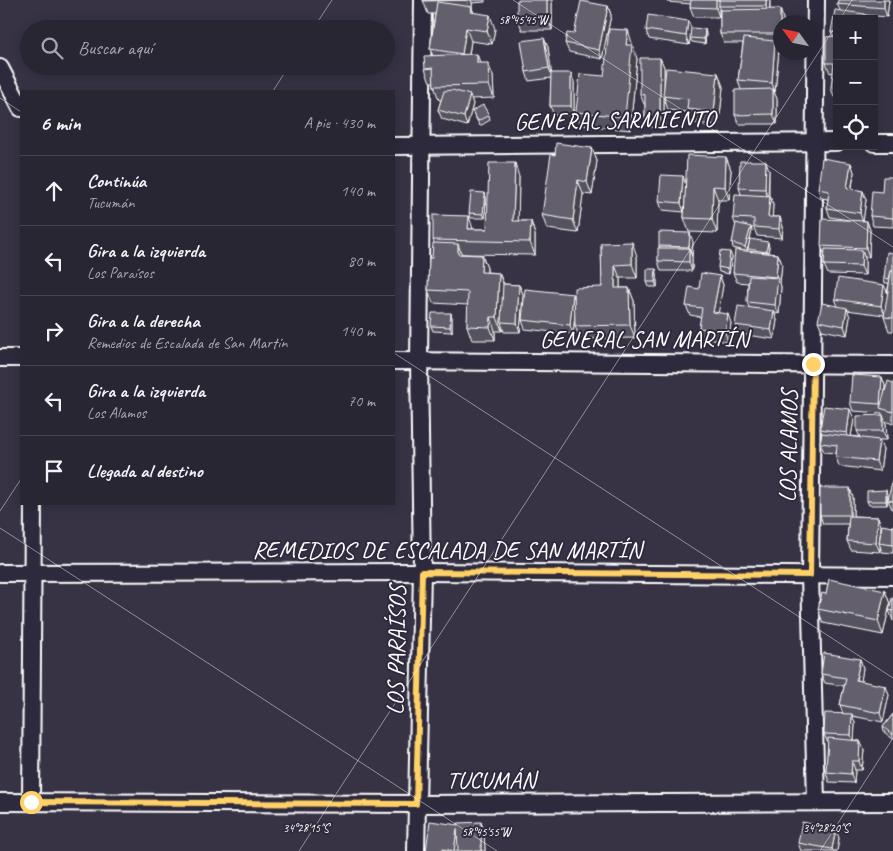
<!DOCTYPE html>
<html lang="es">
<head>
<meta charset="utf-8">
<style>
	:root { --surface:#292634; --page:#312e3c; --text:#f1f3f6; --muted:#a5a5ac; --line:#45434f }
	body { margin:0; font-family:Caveat,sans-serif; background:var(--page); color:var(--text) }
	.controls { position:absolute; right:15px; top:15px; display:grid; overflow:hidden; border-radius:0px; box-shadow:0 2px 12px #0003 }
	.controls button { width:45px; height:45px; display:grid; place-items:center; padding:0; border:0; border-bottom:1px solid var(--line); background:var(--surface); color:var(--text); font:25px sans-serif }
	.compass { position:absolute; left:773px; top:15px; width:45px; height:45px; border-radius:50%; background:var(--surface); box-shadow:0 2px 12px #0003; rotate:303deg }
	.stop { position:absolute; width:15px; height:15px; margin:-11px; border:4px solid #ffd166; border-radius:50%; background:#fff }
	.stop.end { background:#ffd166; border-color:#fff; box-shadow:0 1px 5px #0008 }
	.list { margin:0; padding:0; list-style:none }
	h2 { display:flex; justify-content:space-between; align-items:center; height:65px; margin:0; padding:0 20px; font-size:21px }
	h2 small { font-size:16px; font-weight:400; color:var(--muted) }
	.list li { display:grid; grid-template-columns:32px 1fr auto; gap:15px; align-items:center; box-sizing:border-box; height:70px; padding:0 20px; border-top:1px solid var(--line) }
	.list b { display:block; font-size:19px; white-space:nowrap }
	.list p { margin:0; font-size:16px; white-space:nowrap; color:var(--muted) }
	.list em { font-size:16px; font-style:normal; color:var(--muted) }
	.icon { flex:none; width:28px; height:28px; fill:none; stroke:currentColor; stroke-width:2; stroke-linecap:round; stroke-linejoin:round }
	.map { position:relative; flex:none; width:893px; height:851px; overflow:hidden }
	.search { position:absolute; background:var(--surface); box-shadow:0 2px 12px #0003; left:20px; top:20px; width:375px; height:55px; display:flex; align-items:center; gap:12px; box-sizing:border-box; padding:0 18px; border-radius:28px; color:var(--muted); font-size:19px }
	.panel { position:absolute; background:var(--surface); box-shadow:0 2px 12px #0003; left:20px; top:90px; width:375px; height:415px; border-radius:0px }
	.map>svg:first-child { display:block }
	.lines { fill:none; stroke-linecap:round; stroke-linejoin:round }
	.street-casing { stroke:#fff; stroke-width:20 }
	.street { stroke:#2f2a3d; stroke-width:16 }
	.wall { fill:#55525e; stroke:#fff }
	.shaded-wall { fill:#45424c; stroke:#fff }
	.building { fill:#635f6d; stroke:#fff }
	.route { stroke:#ffd166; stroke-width:6 }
	.ticks { fill:none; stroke:#fff; stroke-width:1; stroke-opacity:0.45 }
	.labels { text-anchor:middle; stroke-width:4; stroke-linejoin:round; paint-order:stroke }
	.street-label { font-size:24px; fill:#fff; stroke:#2f2a3d }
	.ticks-label { font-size:12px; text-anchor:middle; fill:#fff; stroke:#2f2a3d; stroke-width:4; stroke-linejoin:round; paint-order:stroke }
</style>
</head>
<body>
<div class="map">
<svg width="893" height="851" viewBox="0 0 893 851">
	<rect width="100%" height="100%" fill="#373345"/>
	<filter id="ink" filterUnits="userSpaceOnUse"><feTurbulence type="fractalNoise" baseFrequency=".02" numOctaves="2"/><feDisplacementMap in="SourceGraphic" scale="10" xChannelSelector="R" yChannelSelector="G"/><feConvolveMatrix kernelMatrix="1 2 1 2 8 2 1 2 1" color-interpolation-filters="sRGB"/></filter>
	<g filter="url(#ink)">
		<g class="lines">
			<g class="street-casing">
				<g id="street">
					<polyline points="0,68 21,108"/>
					<polyline points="874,143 893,143"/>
					<polyline points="394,146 837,142"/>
					<polyline points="0,358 21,358"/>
					<polyline points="394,361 893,365"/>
					<polyline points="0,573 422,572 893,576"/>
					<polyline points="0,802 416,804 893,802"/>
					<polyline points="31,802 33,504"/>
					<polyline points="816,802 810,575 816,0"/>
					<polyline points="416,851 422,572 419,361 423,0"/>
				</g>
			</g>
			<use href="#street" class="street"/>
		</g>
		<g class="wall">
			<polygon points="423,0 485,0 485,2 472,3 472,8 474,13 495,29 492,44 471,41 469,55 480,63 493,76 494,98 471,99 473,104 467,126 442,119 438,110 441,100 439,100 434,86 434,82 430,82 425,69 433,56 430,49 435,14 428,14"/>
			<polygon points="552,0 552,30 522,30 517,16"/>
			<polygon points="666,0 770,0 770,10 780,9 783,19 783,22 780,22 780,43 776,43 779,50 775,92 774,92 777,99 777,124 739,124 735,115 741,90 738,80 743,43 724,43 720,34 720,10 719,8 719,17 694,17 690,7 691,4 667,2"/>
			<polygon points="889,0 887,17 865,15 867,19 837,19 837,98 834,97 831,88 833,72 830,73 826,63 833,36 831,32 840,10 837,4"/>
			<polygon points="608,6 611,15 602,59 569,52 565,43 574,34"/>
			<polygon points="688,21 691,29 705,29 706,34 705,44 692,42 690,38 689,45 649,39 646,30"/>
			<polygon points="633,44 632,45 637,59 630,130 581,125 576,112 604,76"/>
			<polygon points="548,47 551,73 574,82 574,115 554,115 550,106 551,78 529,81 526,72"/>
			<polygon points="660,58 664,67 664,95 718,73 723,87 719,125 692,123 688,112 668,110 664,97 664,127 648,127 645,118 645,104 644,104 640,94"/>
			<polygon points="472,111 489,115 490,120 480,126"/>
			<polygon points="592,148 597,161 592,195 583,194 578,233 547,229 542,215 555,155"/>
			<polygon points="726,157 731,170 729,200 718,200 717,233 689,232 684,218 685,201 684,212 662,210 659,201 686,184"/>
			<polygon points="851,163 854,172 852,189 863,191 866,200 863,221 867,221 870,230 869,257 864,257 865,259 865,275 828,274 824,265 825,255 821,246 855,221 830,217 827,208 828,199 821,198 818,189"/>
			<polygon points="769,170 769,196 770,196 773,205 772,217 780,217 783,227 782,238 757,236 754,228 751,228 752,231 750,239 769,247 768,253 778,254 782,264 780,283 781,287 779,314 775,313 777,320 774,339 739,334 735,325 749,307 747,302 748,283 737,282 733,273 745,251 733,248 732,243 736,226 733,218 741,194 739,188"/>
			<polygon points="519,177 518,221 531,221 535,235 535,255 462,254 482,255 487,268 487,272 499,273 504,284 519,285 523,294 520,332 504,332 502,326 502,331 495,331 495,340 472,340 467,326 468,305 433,303 428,290 434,243 433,240 473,229 487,229"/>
			<polygon points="893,177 893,227 873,226 870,216 882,192"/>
			<polygon points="485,193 486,198 485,218 471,218 469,213"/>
			<polygon points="693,242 692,256 692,271 661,271 658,261 659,248 659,246"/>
			<polygon points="601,243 637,256 637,278 620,278 620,288 629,288 634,301 635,338 580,339 575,326 575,318 573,334 525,329 522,320 574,297 602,287"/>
			<polygon points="893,253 893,331 889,331 884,317 884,315 847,310 850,317 847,335 822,330 818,321 838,306 835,299 887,293 889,283 885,283 884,278"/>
			<polygon points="732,257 729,274 719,272 718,267"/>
			<polygon points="656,269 657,274 657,287 649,287 647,282"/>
			<polygon points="720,276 723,285 718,312 731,323 728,342 702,337 699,328 701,317 690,315 686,306 699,289"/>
			<polygon points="451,313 452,318 452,332 433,331 431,326"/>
			<polygon points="882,377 885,386 885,392 893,383 893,424 885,421 886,424 887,440 879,440 883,449 880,471 839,466 836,457 836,453 824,452 820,443 822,433 820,429 854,419 851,436 860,437 857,431 882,415 882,413 853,411 850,402"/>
			<polygon points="893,478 893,510 892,509 888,500"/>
			<polygon points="887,495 887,505 869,505 867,501"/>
			<polygon points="853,497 853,516 878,517 881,526 893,527 893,525 893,553 882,552 880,546 880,552 851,550 847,541 848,524 823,524 820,515"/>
			<polygon points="885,591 890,604 883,635 823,623 818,609 826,594"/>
			<polygon points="893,598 893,621 889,610"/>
			<polygon points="860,659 863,668 861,680 889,695 883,722 852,716 855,723 854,740 860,741 864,750 862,770 855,770 854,783 829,782 826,772 828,743 824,734 843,714 840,705 844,686 825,683 821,674"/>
			<polygon points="893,714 893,739 884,732 883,727"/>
			<polygon points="458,825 484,831 485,851 426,851"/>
			<polygon points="839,838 837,851 801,851 798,843"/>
		</g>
		<g class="shaded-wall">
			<polygon points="467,0 471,0 472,3 472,8 476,21 476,26"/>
			<polygon points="547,0 552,0 552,30 547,17"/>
			<polygon points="716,0 720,0 719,6 719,17 716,8"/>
			<polygon points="766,0 770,0 769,15 766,6"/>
			<polygon points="884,0 889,0 887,17 884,8"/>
			<polygon points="608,6 611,15 602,59 599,50"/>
			<polygon points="780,9 783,19 783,22 780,22 780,35"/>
			<polygon points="490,15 495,29 492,44 487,31"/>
			<polygon points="688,21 692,30 689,45 686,36"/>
			<polygon points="466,28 471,41 467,67 462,54"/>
			<polygon points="705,29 706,34 705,44 704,39"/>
			<polygon points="628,30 637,59 630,130 625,117 626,45"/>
			<polygon points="544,38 548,47 552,77 549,68"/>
			<polygon points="775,41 779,50 775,92 772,83"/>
			<polygon points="477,54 482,68 477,63"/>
			<polygon points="660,58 664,67 664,127 660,118"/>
			<polygon points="488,63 493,76 494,98 489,85"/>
			<polygon points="571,73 574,82 574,115 571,106"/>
			<polygon points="718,73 723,87 719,125 714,112"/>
			<polygon points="773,89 777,99 777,124 773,114"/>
			<polygon points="470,95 473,104 467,126 464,117"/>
			<polygon points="592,148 597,161 592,195 587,182"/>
			<polygon points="726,157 731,170 729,200 725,187"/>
			<polygon points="766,161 769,170 768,198 765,189"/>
			<polygon points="515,163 519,177 518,235 513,221"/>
			<polygon points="851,163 854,172 850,198 847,188"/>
			<polygon points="683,176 686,186 684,212 681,203"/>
			<polygon points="578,180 583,194 578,233 573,220"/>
			<polygon points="713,186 718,200 717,233 712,219"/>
			<polygon points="863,191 866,200 863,222 860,213"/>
			<polygon points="485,193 486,198 485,218 483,214"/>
			<polygon points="770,196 773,205 772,226 768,217"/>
			<polygon points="469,216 473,229 468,229"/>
			<polygon points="780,217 783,227 782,238 779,229"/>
			<polygon points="531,221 535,235 535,255 530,242"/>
			<polygon points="867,221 870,230 869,257 866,248"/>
			<polygon points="751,227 752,231 747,251 745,247"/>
			<polygon points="690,233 693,242 692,256 689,247"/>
			<polygon points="632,242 637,256 637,278 632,264"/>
			<polygon points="768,242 769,247 767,257 766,252"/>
			<polygon points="458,244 463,258 458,254"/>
			<polygon points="689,248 692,257 692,271 689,262"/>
			<polygon points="862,250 865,259 865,275 861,266"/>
			<polygon points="730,252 732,257 729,274 728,269"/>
			<polygon points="778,254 782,264 780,283 781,287 779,314 775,305 777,281 776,277"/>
			<polygon points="482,255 487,268 486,285 481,272"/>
			<polygon points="615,265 620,278 620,302 615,288"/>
			<polygon points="656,269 657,274 657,287 655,282"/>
			<polygon points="499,273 504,286 501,322 502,326 502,331 497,317"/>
			<polygon points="720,276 723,285 717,321 713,312"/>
			<polygon points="519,285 523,294 520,332 517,323"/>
			<polygon points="884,285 888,294 885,315 881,306"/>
			<polygon points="629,288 634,301 635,338 630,325"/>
			<polygon points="573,294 576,303 573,334 570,325"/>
			<polygon points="847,308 850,317 847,335 844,326"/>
			<polygon points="774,311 777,320 774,339 771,330"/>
			<polygon points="451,313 452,318 452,332 450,327"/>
			<polygon points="728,314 731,323 728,342 725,332"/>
			<polygon points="491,317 495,331 495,340 490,327"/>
			<polygon points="882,377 885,386 883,409 881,408 880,404"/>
			<polygon points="850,409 854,419 850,442 847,433"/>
			<polygon points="883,415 886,424 887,440 883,431"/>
			<polygon points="879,440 883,449 880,471 876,461"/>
			<polygon points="850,488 853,497 853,524 850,515"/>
			<polygon points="886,490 887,495 887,505 886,501"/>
			<polygon points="878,517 881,526 879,543 880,546 880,552 876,543"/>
			<polygon points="885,591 890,604 883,635 878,621"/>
			<polygon points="860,659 863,668 860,689 856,680"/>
			<polygon points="886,686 889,695 883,722 880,713"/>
			<polygon points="852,714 855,723 854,744 851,735"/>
			<polygon points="860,741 864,750 862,770 859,761"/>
			<polygon points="852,761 855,770 854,783 851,774"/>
			<polygon points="481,822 484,831 485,851 481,851"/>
			<polygon points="457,829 459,851 454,851"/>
			<polygon points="836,829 839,838 837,851 833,851 832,849"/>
		</g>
		<g class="building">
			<polygon points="423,0 467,0 423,1"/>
			<polygon points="517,0 547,0 547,17 517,16"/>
			<polygon points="691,0 716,0 716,8 690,7"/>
			<rect x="719" y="0" width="47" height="6"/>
			<polygon points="838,0 884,0 884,8 837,4"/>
			<polygon points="581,1 608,6 599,50 565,43 567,33 574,34"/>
			<polygon points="437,2 472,7 471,12 490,15 487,31 466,28 462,54 430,49"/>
			<polygon points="780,9 780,34 720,34 720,10"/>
			<polygon points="835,10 865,14 864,19 837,19 837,33 831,32"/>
			<polygon points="648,15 688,21 686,36 646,30"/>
			<polygon points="691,28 705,29 704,39 690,38"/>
			<polygon points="609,29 628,30 626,45 632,45 625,117 576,112 580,74 604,76"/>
			<polygon points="837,36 837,89 831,88 834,63 826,63 826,37"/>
			<polygon points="544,38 549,68 526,72 521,41"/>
			<polygon points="744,38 775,41 772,83 738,80"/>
			<polygon points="477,54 477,63 488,63 489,85 434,86 433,68 425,69 424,56"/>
			<polygon points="640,58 660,58 660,118 645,118 645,95 640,94"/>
			<polygon points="666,68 718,73 714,112 687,109 688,99 663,96"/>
			<polygon points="551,73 571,73 571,106 550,106"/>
			<polygon points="773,89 773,114 735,115 735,90"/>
			<polygon points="452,90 470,95 464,117 438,110 444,91"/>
			<polygon points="483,105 489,115 478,121 472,111"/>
			<polygon points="556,143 592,148 587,182 578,180 573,220 542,215 551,154 555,155"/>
			<polygon points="687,155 726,157 725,187 713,186 712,219 684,218"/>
			<polygon points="822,158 851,163 847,188 863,191 860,213 827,208 829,191 818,189"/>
			<polygon points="740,161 766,161 765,189 739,188"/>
			<polygon points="489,163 515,163 513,221 531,221 530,242 433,240 433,215 469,216 468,229 487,229"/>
			<polygon points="661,175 683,176 681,203 659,201"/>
			<polygon points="883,177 893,177 893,218 870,216 872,191 882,192"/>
			<polygon points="471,192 485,193 483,214 469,213"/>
			<polygon points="735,194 770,196 768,217 780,217 779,229 754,227 754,219 733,218"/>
			<polygon points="822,219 867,221 866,248 821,246"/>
			<polygon points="736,223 751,227 745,247 732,243"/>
			<polygon points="659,232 690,233 689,247 659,246"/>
			<polygon points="750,239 768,242 766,252 748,249"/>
			<polygon points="632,242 632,264 615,265 615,288 629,288 630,325 575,326 574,288 602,287 601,243"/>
			<polygon points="433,243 458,244 458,254 482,255 481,272 499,273 497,317 491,317 490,327 467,326 468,292 428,290 429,258 432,258"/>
			<polygon points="658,248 689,248 689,262 658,261"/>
			<polygon points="825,249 862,250 861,266 824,265"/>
			<polygon points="735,250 778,254 776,277 733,273"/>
			<polygon points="720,251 730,252 728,269 718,267"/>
			<polygon points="887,252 893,253 893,271 891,271 889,279 884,278"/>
			<polygon points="647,269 656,269 655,282 647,282"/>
			<polygon points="891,271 893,271 893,318 884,317"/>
			<polygon points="701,273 720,276 713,312 728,314 725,332 699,328 702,308 686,306 689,287 699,289"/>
			<polygon points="749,276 778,278 775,305 747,302"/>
			<polygon points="838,278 884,285 881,306 835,299"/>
			<polygon points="503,284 519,285 517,323 501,322"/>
			<polygon points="525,289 573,294 570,325 522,320"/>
			<polygon points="822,303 847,308 844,326 818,321"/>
			<polygon points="738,306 774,311 771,330 735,325"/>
			<polygon points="432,313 451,313 450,327 431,326"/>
			<polygon points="852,375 882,377 880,404 850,402"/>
			<polygon points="888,381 893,383 893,412 880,408"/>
			<polygon points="824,406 850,409 847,433 820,429"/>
			<polygon points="883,415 883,431 857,431 857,416"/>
			<polygon points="822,433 879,440 876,461 836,457 837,445 820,443"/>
			<polygon points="893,478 893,501 888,500"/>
			<rect x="820" y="488" width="30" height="27"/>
			<polygon points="886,490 886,501 867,501 867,491"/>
			<polygon points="849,516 878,517 876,543 847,541"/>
			<polygon points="882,525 893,527 893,525 893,545 879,543"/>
			<polygon points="829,579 885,591 878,621 818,609 822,593 826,594"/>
			<polygon points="892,598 893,598 893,611 889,610"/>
			<polygon points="824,653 860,659 856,680 886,686 880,713 840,705 846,678 821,674"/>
			<polygon points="825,713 852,714 851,735 824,734"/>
			<polygon points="893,714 893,735 883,727"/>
			<polygon points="828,738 860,741 859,761 852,761 851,774 826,772"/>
			<polygon points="430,821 458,825 458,823 481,822 481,851 458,851 457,829 454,851 443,849 443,851 426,851"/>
			<polygon points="802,822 836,829 832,849 798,843"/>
		</g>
	</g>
	<g class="lines" filter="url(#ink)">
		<polyline class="route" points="31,802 416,804 422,572 810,575 813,364"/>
	</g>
	<path class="ticks" d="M513 0 893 247M840 19 852 0M313 29 332 0M273 91 289 66M0 98 21 112M394 353 893 678M0 511 21 479M0 528 497 851M299 851 837 24M820 851 893 738"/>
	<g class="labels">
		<g class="street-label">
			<text transform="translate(615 120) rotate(-1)" y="8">GENERAL SARMIENTO</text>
			<text x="644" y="347">GENERAL SAN MARTÍN</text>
			<text transform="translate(788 446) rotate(-89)" y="8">LOS ALAMOS</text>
			<text x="447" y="558">REMEDIOS DE ESCALADA DE SAN MARTÍN</text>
			<text transform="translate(396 650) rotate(-89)" y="8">LOS PARAÍSOS</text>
			<text x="491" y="788">TUCUMÁN</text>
		</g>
	</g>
	<g class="ticks-label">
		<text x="523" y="24">58°45'45"W</text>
		<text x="306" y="832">34°28'15"S</text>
		<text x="826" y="832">34°28'20"S</text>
		<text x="486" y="836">58°45'55"W</text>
	</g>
</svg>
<div class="controls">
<button>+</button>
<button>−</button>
<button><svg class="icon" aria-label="locate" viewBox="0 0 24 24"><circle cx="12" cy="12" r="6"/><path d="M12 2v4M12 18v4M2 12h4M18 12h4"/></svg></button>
</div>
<svg class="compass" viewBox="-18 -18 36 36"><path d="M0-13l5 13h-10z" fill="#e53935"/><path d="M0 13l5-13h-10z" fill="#a5a5ac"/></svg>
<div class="stop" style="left:31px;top:802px"></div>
<div class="stop end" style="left:813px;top:364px"></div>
<div class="search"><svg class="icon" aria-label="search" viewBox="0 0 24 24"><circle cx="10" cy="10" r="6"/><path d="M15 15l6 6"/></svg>Buscar aquí</div>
<section class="panel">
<h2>6 min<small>A pie · 430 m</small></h2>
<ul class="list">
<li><svg class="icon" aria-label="ahead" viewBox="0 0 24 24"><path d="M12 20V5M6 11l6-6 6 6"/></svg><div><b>Continúa</b><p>Tucumán</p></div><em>140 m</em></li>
<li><svg class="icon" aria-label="left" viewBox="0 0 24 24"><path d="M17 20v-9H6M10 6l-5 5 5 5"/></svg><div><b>Gira a la izquierda</b><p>Los Paraísos</p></div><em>80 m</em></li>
<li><svg class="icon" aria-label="right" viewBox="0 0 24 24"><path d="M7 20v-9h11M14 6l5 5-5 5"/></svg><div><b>Gira a la derecha</b><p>Remedios de Escalada de San Martín</p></div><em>140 m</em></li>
<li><svg class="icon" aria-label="left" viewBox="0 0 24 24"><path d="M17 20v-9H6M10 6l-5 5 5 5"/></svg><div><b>Gira a la izquierda</b><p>Los Alamos</p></div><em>70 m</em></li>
<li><svg class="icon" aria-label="arrive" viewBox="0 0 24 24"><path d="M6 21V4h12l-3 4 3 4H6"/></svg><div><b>Llegada al destino</b></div></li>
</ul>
</section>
</div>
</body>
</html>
